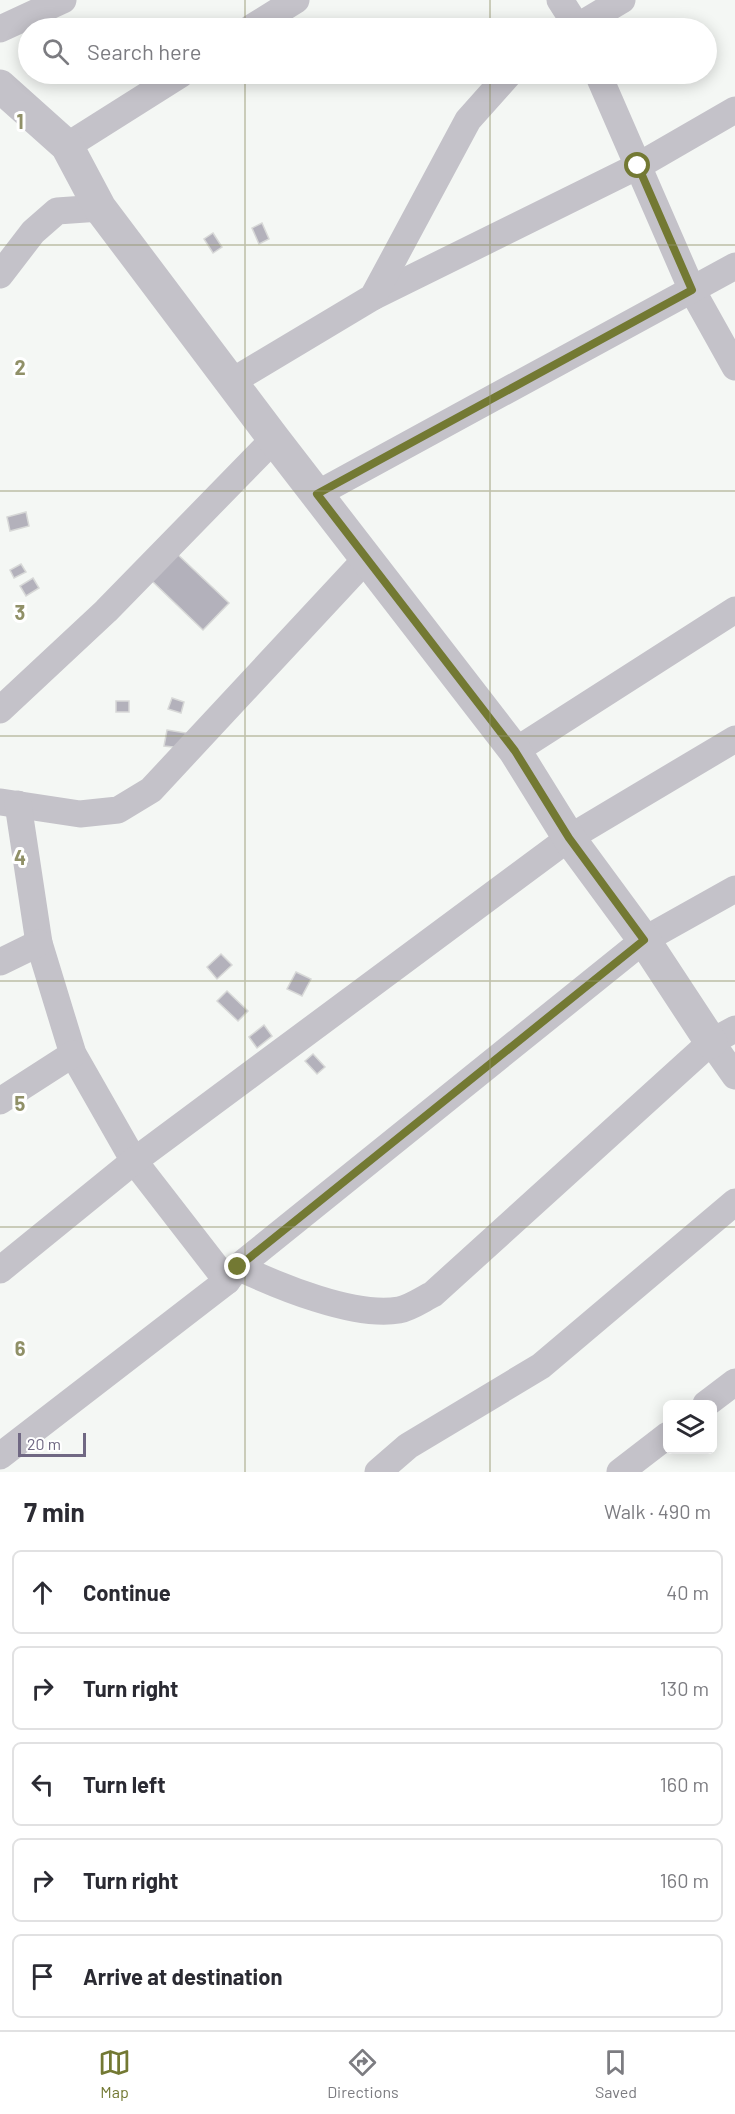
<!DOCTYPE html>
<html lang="en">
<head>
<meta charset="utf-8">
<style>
	:root { --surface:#fff; --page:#f7f7f7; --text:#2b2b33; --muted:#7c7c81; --line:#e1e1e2; --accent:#737933 }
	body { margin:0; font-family:Barlow,sans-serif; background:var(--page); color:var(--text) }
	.controls { position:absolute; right:18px; bottom:18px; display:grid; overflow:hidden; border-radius:9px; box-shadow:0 3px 15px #0003 }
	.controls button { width:54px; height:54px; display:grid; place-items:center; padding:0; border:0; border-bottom:2px solid var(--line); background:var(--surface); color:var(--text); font:30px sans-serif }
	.scale { position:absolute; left:18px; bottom:15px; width:68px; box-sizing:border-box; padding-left:6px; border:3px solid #706883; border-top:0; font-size:16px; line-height:21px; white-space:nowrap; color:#706883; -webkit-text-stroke:4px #fff; paint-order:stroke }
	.stop { position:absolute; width:18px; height:18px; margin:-14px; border:4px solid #737933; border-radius:50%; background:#fff }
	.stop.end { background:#737933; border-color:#fff; box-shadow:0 2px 6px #0008 }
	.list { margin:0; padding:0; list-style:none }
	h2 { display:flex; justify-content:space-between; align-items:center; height:78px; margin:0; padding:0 24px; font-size:26px }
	h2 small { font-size:20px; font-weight:400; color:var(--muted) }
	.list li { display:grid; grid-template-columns:39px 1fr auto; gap:18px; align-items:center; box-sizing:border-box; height:84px; margin:0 12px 12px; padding:0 12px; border:2px solid var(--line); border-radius:9px }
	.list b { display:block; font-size:22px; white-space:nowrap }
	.list em { font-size:20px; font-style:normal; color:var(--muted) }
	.icon { flex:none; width:33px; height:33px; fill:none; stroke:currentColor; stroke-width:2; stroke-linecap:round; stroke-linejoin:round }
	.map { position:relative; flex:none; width:735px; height:1472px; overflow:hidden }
	.search { position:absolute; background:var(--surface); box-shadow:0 3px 15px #0003; left:18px; right:18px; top:18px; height:66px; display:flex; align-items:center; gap:15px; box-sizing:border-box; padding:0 21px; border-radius:33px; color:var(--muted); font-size:22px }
	.sheet { height:558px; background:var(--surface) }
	nav { display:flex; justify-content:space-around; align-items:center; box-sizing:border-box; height:84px; border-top:2px solid var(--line); background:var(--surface); font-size:16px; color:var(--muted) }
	nav a { display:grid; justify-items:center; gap:3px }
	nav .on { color:var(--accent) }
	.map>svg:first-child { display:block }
	.building { fill:#b3b1bb; stroke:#d7d8d7; stroke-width:1.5 }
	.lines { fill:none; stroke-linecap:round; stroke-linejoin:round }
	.minor { stroke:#c4c2c9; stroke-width:27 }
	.tertiary { stroke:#c4c2c9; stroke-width:33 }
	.route { stroke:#737933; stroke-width:8 }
	.grid { fill:none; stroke:#909067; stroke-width:1.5; stroke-opacity:0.55 }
	.grid-label { font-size:20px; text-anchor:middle; font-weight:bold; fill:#909067; stroke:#fff; stroke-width:6; stroke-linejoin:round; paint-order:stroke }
</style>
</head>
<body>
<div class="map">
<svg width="735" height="1472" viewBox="0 0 735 1472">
	<rect width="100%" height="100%" fill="#f4f7f4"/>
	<g class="building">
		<polygon points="262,223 269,239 259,244 252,228"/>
		<polygon points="213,233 222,247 213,253 204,239"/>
		<polygon points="26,512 29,526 10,531 7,517"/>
		<polygon points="175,552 229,603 203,630 149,578"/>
		<polygon points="21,564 26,572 14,578 10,570"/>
		<polygon points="33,578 39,588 26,596 20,586"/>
		<polygon points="172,698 184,702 181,713 168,709"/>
		<rect x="116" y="701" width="13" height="11"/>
		<polygon points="167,730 186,733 183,748 164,746"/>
		<polygon points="221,954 232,965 217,979 207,967"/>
		<polygon points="296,972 311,979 302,996 287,989"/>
		<polygon points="227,991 248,1011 238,1021 217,1001"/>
		<polygon points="264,1025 272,1036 257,1048 249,1037"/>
		<polygon points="313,1054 325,1067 317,1074 305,1061"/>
	</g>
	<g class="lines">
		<g class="minor">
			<polyline points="560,0 578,28"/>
			<polyline points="251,28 296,0"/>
			<polyline points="575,28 622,0"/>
			<polyline points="0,29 63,0"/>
			<polyline points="598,74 692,290 735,367"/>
			<polyline points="67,146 181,74"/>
			<polyline points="0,275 33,232 57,211 100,208"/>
			<polyline points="373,297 638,166 735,110"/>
			<polyline points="231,382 373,297 468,120 509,74"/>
			<polyline points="317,494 735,266"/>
			<polyline points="0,710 106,611 274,439"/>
			<polyline points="515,751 735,610"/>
			<polyline points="1,802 80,814 118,810 151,790 367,558"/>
			<polyline points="18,804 39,943 73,1054 134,1161 227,1281"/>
			<polyline points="0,962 39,943"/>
			<polyline points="711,1042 735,1076"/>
			<polyline points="0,1101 73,1054"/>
			<polyline points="238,1267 644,940 735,889"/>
			<polyline points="0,1270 134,1161 569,838 735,739"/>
			<polyline points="706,1404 735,1382"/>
			<path d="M0 1456 227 1281 238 1267C278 1286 355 1318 399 1310 410 1308 423 1299 433 1294L711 1042 735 1029"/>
			<polyline points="378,1472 408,1446 541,1366 735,1202"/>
			<polyline points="620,1472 668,1435"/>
		</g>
		<polyline class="tertiary" points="0,86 67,146 100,208 274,439 515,751 569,838 644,940 711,1042"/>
	</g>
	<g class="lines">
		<polyline class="route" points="238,1267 644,940 569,838 515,751 317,494 692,290 638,166"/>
	</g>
	<path class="grid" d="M245 0V28M490 0V28M245 74V1472M490 74V1472M0 245H735M0 491H735M0 736H735M0 981H735M0 1227H735"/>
	<g class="grid-label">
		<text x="20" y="129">1</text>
		<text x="20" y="375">2</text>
		<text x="20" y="620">3</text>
		<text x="20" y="865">4</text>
		<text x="20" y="1111">5</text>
		<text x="20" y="1356">6</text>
	</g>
</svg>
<div class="controls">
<button><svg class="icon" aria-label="layers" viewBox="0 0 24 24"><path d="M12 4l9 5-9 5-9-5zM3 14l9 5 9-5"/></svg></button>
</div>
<div class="scale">20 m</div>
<div class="stop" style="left:638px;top:166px"></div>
<div class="stop end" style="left:238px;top:1267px"></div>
<div class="search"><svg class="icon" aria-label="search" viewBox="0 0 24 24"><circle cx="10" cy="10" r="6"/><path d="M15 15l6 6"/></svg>Search here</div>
</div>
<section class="sheet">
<h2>7 min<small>Walk · 490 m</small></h2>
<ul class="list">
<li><svg class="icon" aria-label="ahead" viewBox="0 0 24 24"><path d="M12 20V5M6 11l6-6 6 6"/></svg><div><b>Continue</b></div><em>40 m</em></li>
<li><svg class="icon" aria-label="right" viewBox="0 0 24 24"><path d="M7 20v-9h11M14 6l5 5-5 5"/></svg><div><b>Turn right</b></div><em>130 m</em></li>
<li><svg class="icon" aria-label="left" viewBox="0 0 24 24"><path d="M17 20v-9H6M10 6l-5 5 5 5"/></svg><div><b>Turn left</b></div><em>160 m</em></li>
<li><svg class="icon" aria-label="right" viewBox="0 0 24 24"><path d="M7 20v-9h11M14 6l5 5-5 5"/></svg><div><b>Turn right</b></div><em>160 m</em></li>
<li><svg class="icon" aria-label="arrive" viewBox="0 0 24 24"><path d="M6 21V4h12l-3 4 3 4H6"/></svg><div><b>Arrive at destination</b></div></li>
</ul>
</section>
<nav>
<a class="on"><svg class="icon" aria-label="map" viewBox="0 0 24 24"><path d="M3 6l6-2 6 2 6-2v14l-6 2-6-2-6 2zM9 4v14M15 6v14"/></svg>Map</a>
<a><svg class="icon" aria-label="directions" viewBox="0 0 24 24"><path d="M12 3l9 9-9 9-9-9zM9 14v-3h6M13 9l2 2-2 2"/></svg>Directions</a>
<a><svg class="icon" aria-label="saved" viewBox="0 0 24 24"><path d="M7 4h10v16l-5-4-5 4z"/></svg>Saved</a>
</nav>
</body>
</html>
